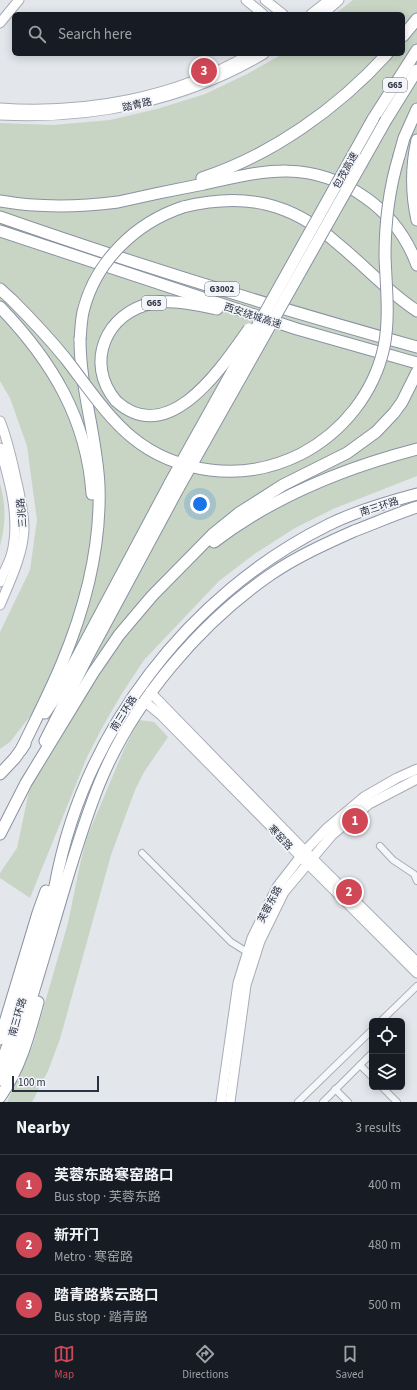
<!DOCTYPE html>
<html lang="en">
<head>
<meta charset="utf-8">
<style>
	:root { --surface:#171b24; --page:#242831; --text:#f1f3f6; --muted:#9ea1a6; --line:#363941; --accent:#d04856 }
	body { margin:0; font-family:"Source Sans 3","Noto Sans SC",sans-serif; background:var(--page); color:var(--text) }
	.controls { position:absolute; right:12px; bottom:12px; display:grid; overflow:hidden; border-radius:6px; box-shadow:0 2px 10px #0003 }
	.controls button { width:36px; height:36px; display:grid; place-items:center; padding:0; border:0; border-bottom:1px solid var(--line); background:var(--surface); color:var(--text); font:20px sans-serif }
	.scale { position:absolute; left:12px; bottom:10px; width:87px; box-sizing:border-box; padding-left:4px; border:2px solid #2b3244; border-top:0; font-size:11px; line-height:14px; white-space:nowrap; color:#2b3244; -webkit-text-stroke:3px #f3f5f8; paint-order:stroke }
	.you { position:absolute; left:200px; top:504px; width:14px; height:14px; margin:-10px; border:3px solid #fff; border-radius:50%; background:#1a73e8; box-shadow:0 0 0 6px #1a73e833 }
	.badge { display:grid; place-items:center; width:26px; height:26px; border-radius:50%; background:var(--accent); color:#fff; font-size:13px; font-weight:700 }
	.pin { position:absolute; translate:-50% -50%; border:2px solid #fff; box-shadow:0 1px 4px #0006 }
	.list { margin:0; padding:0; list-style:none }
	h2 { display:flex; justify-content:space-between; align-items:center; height:52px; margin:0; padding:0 16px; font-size:17px }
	h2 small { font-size:13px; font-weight:400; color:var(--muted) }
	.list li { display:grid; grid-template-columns:26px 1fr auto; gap:12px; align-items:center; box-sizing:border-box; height:60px; padding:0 16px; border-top:1px solid var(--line) }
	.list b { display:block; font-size:15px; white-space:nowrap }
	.list p { margin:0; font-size:13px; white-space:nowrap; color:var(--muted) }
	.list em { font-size:13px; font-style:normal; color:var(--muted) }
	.icon { flex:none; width:22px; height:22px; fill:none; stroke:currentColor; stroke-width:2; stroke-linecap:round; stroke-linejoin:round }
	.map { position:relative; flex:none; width:417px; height:1102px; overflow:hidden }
	.search { position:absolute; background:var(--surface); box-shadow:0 2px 10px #0003; left:12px; right:12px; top:12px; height:44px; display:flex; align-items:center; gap:10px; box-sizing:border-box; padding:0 14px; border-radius:6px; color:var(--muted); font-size:15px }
	.sheet { height:232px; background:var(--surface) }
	nav { display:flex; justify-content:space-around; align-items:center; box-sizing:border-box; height:56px; border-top:1px solid var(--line); background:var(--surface); font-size:11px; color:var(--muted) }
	nav a { display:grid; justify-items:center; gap:2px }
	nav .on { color:var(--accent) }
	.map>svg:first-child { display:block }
	.green { fill:#c8d5c4 }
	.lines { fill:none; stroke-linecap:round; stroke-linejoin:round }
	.street-casing { stroke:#a8acb6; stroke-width:8 }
	.secondary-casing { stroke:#a8acb6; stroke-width:11 }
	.highway-casing { stroke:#8a92a2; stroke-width:13 }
	.street { stroke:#f6f7f9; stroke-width:6 }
	.secondary { stroke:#fff; stroke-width:9 }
	.highway { stroke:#fff; stroke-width:11 }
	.highway-bridge-casing { stroke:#8a92a2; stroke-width:13; stroke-linecap:butt }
	.highway-bridge { stroke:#fff; stroke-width:11 }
	.labels { text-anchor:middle; stroke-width:3.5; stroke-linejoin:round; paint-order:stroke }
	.shield { fill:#f3f5f8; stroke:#676c7a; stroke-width:1 }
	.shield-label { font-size:9px; font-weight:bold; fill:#2b3244 }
	.street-label { font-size:10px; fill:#2b3244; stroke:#f3f5f8 }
</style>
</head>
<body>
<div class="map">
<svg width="417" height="1102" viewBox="0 0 417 1102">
	<rect width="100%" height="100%" fill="#e3e6eb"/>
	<g class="green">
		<polygon points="353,0 417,0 417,476 333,509 295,528 253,555 219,581 144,660 121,695 102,728 87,757 30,898 0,878 0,873 17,848 29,791 35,773 63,730 34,711 10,742 0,749 0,632 30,570 37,520 27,446 10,398 0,381 0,123 53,125 110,120 157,109 205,94 247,74 283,54 403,54 403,14 335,14"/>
		<path d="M0 483C6 507 6 522 0 546Z"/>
		<polygon points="139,720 154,722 168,737 144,772 135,790 111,855 60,1039 48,1071 32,1102 7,1102 24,1067 33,1044 68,923 80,864 87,837 125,747"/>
	</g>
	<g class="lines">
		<g class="street-casing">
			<g id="street">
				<polyline points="380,846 393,860 414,874 417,881"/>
				<polyline points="142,853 231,942 247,952"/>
				<polyline points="381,1021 417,986"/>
				<polyline points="360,1065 372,1077"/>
				<polyline points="382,1087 397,1102"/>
				<polyline points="335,1089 348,1102"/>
				<polyline points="298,1102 372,1030"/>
				<polyline points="323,1102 372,1053"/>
			</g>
		</g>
		<g class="secondary-casing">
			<g id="secondary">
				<polyline points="246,0 263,14"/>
				<polyline points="265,0 283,14"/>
				<polyline points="311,14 329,0"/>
				<polyline points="323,14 339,0"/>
				<polyline points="0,23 19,0"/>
				<path d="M0 108C85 114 175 98 250 54"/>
				<path d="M0 115C91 120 185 101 264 54"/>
				<path d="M0 421C7 438 11 456 15 474 19 492 24 510 24 529 23 555 10 581 0 605"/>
				<path d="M0 448C10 482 21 521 11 556 8 565 3 573 0 582"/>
				<polyline points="150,692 305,851 417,962"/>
				<polyline points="144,701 161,715 300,856 417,973"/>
				<polyline points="221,1102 238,983 252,938 277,887 305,851 326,829 364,797 397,778 417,769"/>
				<polyline points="230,1102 246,985 260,941 284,892 332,835 369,804 417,779"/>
			</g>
		</g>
		<g class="highway-casing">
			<g id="highway">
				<polyline points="403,36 417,19"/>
				<polyline points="373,119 417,50"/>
				<polyline points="386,120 417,70"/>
				<path d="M417 140C411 167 411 193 417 220"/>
				<polyline points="399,156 404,138 417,109"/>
				<path d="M202 178C272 155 338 108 387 54"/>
				<path d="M0 201C39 208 79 207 118 202 132 199 145 196 159 193 174 190 189 187 204 184 264 170 312 159 366 198 390 215 407 238 417 265"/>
				<path d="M183 207C244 192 291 202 338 244 365 266 388 292 417 311"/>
				<path d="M0 217C137 265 277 308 417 347"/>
				<polyline points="0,231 297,329 417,363"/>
				<polyline points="0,289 12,300"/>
				<path d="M0 307C52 361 87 419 92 494"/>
				<path d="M116 401C84 363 106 312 153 303 174 299 197 305 217 309"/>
				<path d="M214 542C274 496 344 468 417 449"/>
				<polyline points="45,713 57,695 170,483"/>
				<polyline points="45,741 87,658 179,487"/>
				<path d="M21 750C35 721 50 692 62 663 85 608 101 546 99 486 97 437 80 389 80 339"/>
				<polyline points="0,774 15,758 25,744"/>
				<polyline points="0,834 26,783 93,673 119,635 152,596 213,534 239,513 283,485 347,453 376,432 394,413 402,402 417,372"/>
				<polyline points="0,1039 38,913 46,891"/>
				<path d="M0 1066 14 1029 55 886C83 732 189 594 328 525 356 511 387 502 417 494"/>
				<path d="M0 1080 15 1051 19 1038C37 982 53 925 70 869 79 840 88 811 100 782 133 702 199 624 270 575 296 557 325 544 354 531 375 523 396 514 417 507"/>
				<path d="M0 1097C20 1069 29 1035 38 1002"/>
			</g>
		</g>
		<use href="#street" class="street"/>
		<use href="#secondary" class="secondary"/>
		<use href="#highway" class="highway"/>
		<g class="highway-bridge-casing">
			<g id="highway-bridge">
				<path d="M12 300C31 319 49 338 66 359 108 414 134 460 210 470 241 474 273 468 301 454 343 432 374 393 384 347 390 317 386 286 385 256 385 222 389 189 399 156"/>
				<path d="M80 339C81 330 81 321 83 312 95 262 135 223 183 207"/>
				<path d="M116 401C169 449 222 367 249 329"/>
				<polyline points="170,483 373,119"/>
				<polyline points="179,487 386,120"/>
			</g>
		</g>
		<use href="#highway-bridge" class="highway-bridge"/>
	</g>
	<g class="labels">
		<g class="shield">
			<rect x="383" y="78" width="24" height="14" rx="3"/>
			<rect x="205" y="282" width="34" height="14" rx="3"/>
			<rect x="142" y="296" width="24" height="14" rx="3"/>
		</g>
		<g class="shield-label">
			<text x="395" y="88">G65</text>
			<text x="222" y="292">G3002</text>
			<text x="154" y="306">G65</text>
		</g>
		<g class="street-label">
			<text transform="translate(137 104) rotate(-13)" y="4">踏青路</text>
			<text transform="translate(345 170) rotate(-61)" y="4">包茂高速</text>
			<text transform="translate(253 315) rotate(18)" y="4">西安绕城高速</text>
			<text transform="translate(379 506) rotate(-18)" y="4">南三环路</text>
			<text transform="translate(21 513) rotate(-95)" y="4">三兆路</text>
			<text transform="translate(123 713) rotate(-58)" y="4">南三环路</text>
			<text transform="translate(281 837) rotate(46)" y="4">寒窑路</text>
			<text transform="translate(269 904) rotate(-62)" y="4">芙蓉东路</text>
			<text transform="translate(17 1017) rotate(-74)" y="4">南三环路</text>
		</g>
	</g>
</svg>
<div class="controls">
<button><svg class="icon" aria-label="locate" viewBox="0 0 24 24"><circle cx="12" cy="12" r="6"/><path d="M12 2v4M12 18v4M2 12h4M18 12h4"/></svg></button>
<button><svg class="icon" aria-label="layers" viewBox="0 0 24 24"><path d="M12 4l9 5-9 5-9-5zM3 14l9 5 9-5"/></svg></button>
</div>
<div class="scale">100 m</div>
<div class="you"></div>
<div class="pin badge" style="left:355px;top:821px">1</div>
<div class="pin badge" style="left:349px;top:892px">2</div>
<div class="pin badge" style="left:204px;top:71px">3</div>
<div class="search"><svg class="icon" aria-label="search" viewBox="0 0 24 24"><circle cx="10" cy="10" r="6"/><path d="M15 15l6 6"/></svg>Search here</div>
</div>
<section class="sheet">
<h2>Nearby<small>3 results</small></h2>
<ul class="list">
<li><span class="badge">1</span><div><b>芙蓉东路寒窑路口</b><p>Bus stop · 芙蓉东路</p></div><em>400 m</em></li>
<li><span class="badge">2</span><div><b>新开门</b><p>Metro · 寒窑路</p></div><em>480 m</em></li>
<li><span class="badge">3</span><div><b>踏青路紫云路口</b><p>Bus stop · 踏青路</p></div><em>500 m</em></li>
</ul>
</section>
<nav>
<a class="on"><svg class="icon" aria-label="map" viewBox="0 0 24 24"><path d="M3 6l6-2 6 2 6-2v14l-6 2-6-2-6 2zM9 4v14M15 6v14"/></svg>Map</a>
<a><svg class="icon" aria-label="directions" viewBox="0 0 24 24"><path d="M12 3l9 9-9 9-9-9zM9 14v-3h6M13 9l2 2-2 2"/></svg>Directions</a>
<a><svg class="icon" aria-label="saved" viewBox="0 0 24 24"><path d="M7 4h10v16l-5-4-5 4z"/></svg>Saved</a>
</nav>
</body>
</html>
